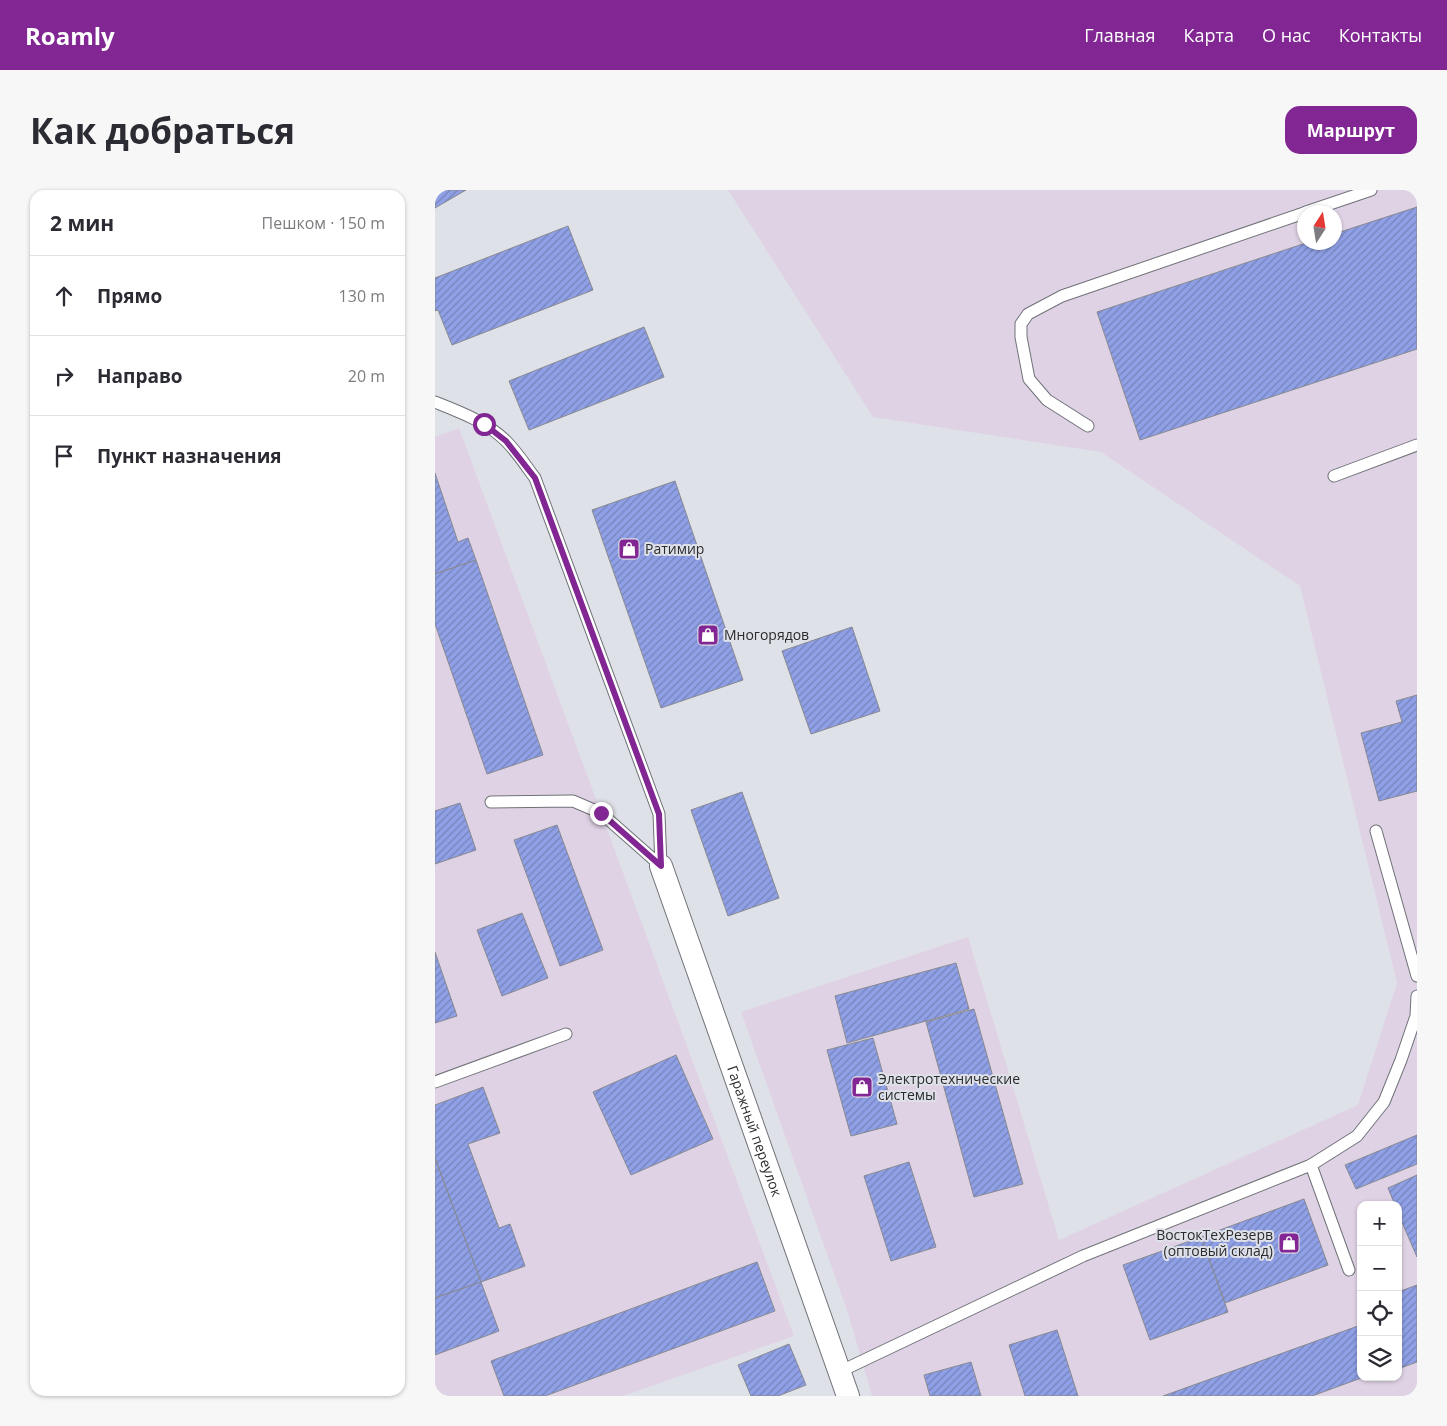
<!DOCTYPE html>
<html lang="ru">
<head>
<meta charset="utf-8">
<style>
	:root { --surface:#fff; --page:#f7f7f7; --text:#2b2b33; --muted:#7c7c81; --line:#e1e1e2; --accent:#812692 }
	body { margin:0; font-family:"Open Sans",sans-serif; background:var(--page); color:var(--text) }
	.controls { position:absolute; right:15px; bottom:15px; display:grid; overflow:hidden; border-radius:10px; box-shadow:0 1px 4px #0004 }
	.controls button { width:45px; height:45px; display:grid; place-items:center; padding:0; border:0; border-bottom:1px solid var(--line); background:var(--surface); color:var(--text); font:25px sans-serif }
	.compass { position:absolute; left:862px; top:15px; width:45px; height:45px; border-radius:50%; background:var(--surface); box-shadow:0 1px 4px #0004; rotate:12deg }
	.stop { position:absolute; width:15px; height:15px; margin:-11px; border:4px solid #812692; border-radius:50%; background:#fff }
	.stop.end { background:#812692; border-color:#fff; box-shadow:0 1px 5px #0008 }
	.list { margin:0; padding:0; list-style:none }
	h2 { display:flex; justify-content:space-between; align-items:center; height:65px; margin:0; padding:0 20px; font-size:21px }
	h2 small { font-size:16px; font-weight:400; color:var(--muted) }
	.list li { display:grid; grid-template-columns:32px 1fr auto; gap:15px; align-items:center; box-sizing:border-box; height:80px; padding:0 20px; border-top:1px solid var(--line) }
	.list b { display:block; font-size:19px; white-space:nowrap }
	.list em { font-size:16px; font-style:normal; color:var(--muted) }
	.icon { flex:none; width:28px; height:28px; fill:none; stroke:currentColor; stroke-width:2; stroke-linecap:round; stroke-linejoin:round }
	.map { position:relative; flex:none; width:982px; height:1206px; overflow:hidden; border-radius:15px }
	header { display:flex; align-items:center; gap:30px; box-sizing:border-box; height:70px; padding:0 25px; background:var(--accent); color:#fff }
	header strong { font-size:24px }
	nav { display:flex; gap:28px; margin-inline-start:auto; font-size:18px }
	.intro { display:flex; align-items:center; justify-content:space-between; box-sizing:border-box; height:120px; padding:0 30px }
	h1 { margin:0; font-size:35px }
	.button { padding:12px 22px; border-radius:15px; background:var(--accent); color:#fff; font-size:18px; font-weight:700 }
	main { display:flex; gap:30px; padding:0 30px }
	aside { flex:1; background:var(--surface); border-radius:15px; box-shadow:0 1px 4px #0004 }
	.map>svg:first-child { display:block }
	.industrial { fill:#dfd2e5; fill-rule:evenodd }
	.building { fill:url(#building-hatch); stroke:#888990 }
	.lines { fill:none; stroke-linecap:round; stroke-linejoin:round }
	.lane-casing { stroke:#707278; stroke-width:13 }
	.street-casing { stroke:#707278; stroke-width:24 }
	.lane { stroke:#fff; stroke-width:11 }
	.street { stroke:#fff; stroke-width:22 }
	.route { stroke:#812692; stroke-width:6 }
	.labels { text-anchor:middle; stroke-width:4; stroke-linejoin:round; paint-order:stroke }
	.poi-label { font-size:14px; fill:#2a2b2e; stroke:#dfe1e8; text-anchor:start }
	.street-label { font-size:14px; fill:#2a2b2e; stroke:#dfe1e8 }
</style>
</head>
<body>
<header>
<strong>Roamly</strong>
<nav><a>Главная</a><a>Карта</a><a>О нас</a><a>Контакты</a></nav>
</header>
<div class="intro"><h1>Как добраться</h1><a class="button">Маршрут</a></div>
<main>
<aside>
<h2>2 мин<small>Пешком · 150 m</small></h2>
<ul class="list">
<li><svg class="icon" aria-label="ahead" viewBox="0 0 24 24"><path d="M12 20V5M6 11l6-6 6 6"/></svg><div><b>Прямо</b></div><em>130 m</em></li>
<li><svg class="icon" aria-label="right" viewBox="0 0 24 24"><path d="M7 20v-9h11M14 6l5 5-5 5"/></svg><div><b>Направо</b></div><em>20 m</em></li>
<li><svg class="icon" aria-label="arrive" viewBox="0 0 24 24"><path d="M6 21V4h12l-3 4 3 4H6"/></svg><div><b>Пункт назначения</b></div></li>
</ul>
</aside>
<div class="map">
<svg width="982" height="1206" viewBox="0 0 982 1206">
	<defs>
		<pattern id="building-hatch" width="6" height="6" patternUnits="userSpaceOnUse" patternTransform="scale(1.25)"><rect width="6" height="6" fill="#8fa0e6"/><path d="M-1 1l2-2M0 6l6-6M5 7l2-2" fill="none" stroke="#7583bb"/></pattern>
	</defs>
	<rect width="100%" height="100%" fill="#dfe1e8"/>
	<g class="industrial">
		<path d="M293 0H982V1206H437L413 1123 306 822 533 747 624 1050 923 915 962 793 865 396 666 262 438 227ZM869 22H899V52H869ZM926 1015H963V1187H926Z"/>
		<polygon points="24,238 359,1146 188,1206 0,1206 0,247"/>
	</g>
	<g class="building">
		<polygon points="0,0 31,0 0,18"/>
		<polygon points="982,17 982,159 705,250 662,122 874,52 899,52 899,44"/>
		<polygon points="133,36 158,100 17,155 3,120 0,121 0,88"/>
		<polygon points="209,137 229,187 94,240 74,191"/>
		<polygon points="0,283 23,352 33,348 41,370 0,384"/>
		<polygon points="240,291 308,490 226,518 157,320"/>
		<polygon points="41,370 108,565 52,584 0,434 0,384"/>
		<polygon points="417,437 445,521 376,544 347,461"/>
		<polygon points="982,505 982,601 944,611 926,543 967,532 961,511"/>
		<polygon points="307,602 344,708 293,726 256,620"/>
		<polygon points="25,613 41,660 0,674 0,621"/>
		<polygon points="122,635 168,760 125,776 79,650"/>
		<polygon points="87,723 113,788 67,806 42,740"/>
		<polygon points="0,762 22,826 0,833"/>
		<polygon points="521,773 534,819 412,853 400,806"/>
		<polygon points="539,819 588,994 539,1007 491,832"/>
		<polygon points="438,848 462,934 416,946 392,860"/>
		<polygon points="241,865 278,949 196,985 158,902"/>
		<polygon points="48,897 65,943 33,954 64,1038 75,1034 90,1076 46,1092 0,968 0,915"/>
		<polygon points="982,945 982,974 921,999 910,975"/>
		<polygon points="0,968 46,1092 0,1108"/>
		<polygon points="474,972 501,1057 456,1071 429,986"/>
		<polygon points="982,985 982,1067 963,1023 963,1015 960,1015 953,998"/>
		<polygon points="869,1009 893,1075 790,1113 766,1047"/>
		<polygon points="766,1047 793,1122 715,1150 688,1075"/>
		<polygon points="322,1072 340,1121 110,1206 69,1206 56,1171"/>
		<polygon points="46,1092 64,1141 0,1165 0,1108"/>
		<polygon points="982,1095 982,1172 963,1179 963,1102"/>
		<polygon points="923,1136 926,1144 926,1187 929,1187 877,1206 728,1206"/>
		<polygon points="622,1140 643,1206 590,1206 574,1155"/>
		<polygon points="354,1154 371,1195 343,1206 316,1206 303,1175"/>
		<polygon points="536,1172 546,1206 495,1206 489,1185"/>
	</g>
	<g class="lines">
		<g class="lane-casing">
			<g id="lane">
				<polyline points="871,22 936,0"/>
				<path d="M0 212C25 222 52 232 71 251 82 262 91 276 100 288L224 624 226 676"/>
				<polyline points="653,236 612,210 594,189 586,147 586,134 593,124 627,106 869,23"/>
				<polyline points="899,286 982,255"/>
				<polyline points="56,612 138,611 166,623 226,676"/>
				<polyline points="941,641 982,786"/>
				<polyline points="0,892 131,844"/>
				<polyline points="876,975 914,1080"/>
				<polyline points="404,1182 648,1066 876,975 922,946 949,912 966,870 981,826 982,806"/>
			</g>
		</g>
		<g class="street-casing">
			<g id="street">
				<path id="s1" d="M226 676 413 1206"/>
			</g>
		</g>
		<use href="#lane" class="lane"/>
		<use href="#street" class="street"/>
	</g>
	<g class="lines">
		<polyline class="route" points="49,234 71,251 100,288 224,624 226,676 166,623"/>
	</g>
	<defs>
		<g id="shop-square" transform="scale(1.125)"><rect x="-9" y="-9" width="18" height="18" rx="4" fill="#812692" stroke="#dfe1e8"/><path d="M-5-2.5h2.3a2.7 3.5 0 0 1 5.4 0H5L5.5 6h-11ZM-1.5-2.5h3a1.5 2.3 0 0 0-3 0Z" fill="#fff"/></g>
	</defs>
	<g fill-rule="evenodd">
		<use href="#shop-square" x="194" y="359"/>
		<use href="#shop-square" x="273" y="445"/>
		<use href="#shop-square" x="427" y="897"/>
		<use href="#shop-square" x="854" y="1053"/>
	</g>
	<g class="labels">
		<g class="poi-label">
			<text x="210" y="364">Ратимир</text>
			<text x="289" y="450">Многорядов</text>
			<text x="443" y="894">Электротехнические<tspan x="443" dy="16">системы</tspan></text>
			<text x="838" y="1050" text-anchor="end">ВостокТехРезерв<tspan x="838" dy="16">(оптовый склад)</tspan></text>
		</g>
		<g class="street-label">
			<text dy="5" stroke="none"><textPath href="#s1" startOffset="281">Гаражный переулок</textPath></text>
		</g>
	</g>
</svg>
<div class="controls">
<button>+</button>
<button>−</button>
<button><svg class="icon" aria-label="locate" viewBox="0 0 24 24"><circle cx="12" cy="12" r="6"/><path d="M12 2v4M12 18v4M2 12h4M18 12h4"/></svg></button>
<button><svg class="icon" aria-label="layers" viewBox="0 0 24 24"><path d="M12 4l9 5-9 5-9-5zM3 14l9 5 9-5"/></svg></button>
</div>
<svg class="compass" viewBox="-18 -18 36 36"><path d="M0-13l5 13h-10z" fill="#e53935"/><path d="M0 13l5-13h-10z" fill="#7c7c81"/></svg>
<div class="stop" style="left:49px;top:234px"></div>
<div class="stop end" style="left:166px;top:623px"></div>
</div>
</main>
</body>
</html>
